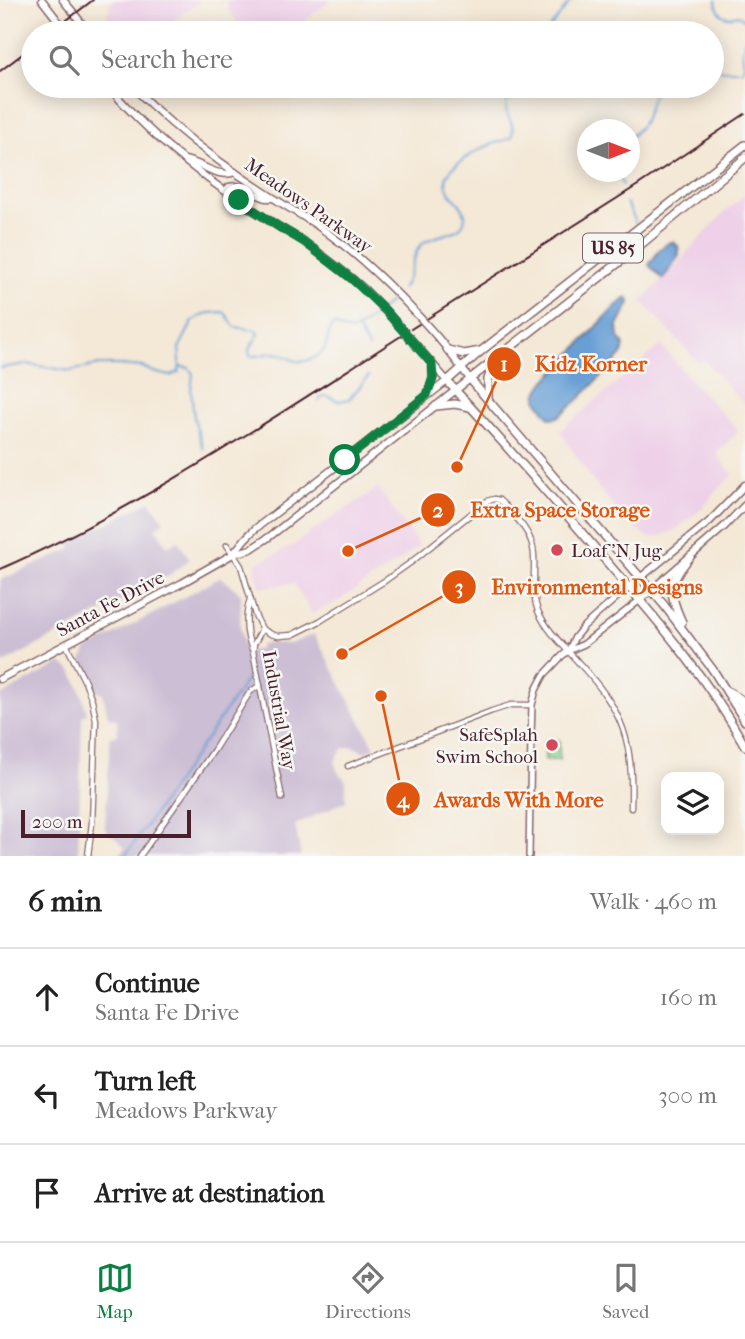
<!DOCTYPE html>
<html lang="en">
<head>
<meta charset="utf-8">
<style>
	:root { --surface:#fff; --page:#f2f2f2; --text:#222; --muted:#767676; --line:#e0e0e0; --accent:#0b8043 }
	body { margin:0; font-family:"IM FELL French Canon",serif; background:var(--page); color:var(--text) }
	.controls { position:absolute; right:21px; bottom:21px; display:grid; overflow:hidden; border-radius:14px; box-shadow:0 4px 18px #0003 }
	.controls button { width:63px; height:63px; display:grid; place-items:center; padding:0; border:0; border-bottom:2px solid var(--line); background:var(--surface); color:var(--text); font:35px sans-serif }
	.compass { position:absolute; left:577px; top:119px; width:63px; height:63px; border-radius:50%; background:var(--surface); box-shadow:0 4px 18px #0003; rotate:90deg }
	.scale { position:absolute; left:21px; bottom:18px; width:170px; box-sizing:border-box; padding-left:7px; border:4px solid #4a1f2b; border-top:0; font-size:19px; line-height:24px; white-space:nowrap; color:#4a1f2b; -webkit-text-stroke:5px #f6f6f2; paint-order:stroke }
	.stop { position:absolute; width:21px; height:21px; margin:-16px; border:5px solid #0b8043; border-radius:50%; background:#fff }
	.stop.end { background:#0b8043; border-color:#fff; box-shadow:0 2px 7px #0008 }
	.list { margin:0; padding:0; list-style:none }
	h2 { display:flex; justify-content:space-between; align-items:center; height:91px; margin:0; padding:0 28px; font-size:30px }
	h2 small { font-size:23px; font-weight:400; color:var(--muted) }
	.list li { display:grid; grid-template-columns:46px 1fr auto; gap:21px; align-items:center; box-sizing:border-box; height:98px; padding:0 28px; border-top:2px solid var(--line) }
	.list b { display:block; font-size:26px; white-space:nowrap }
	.list p { margin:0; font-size:23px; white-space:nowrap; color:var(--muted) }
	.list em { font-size:23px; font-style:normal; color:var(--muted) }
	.icon { flex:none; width:38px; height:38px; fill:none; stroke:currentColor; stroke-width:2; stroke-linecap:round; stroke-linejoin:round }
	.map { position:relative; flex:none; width:745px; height:856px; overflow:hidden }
	.search { position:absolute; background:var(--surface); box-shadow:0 4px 18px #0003; left:21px; right:21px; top:21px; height:77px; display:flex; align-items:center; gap:18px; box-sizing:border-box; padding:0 24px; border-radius:38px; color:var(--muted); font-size:26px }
	.sheet { height:385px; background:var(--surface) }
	nav { display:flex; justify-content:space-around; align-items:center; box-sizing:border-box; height:98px; border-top:2px solid var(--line); background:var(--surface); font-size:19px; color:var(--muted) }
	nav a { display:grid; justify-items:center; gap:4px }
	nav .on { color:var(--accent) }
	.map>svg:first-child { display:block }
	.built { fill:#eed0e8 }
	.industrial { fill:#ccbed4 }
	.green { fill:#86d99b; stroke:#687c63; stroke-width:2 }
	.water { fill:#679fd5; stroke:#585f80; stroke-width:2 }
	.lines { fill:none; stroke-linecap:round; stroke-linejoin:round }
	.stream { stroke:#679fd5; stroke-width:2 }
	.minor-casing { stroke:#866567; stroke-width:7 }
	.tertiary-casing { stroke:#866567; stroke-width:8 }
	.secondary-casing { stroke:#866567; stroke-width:9 }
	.trunk-casing { stroke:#866567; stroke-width:10 }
	.motorway-casing { stroke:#866567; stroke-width:10 }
	.minor { stroke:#fff; stroke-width:4.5 }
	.tertiary { stroke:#fff; stroke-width:5 }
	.secondary { stroke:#fff; stroke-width:6 }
	.trunk { stroke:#fff; stroke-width:7 }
	.motorway { stroke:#fff; stroke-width:8 }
	.rail { stroke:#4a1f2b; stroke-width:2 }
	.secondary-bridge-casing { stroke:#866567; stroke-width:9; stroke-linecap:butt }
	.secondary-bridge { stroke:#fff; stroke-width:6 }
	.route { stroke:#0b8043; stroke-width:9 }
	.poi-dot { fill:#d1495b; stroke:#f6f6f2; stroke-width:2.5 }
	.labels { text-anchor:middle; stroke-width:5; stroke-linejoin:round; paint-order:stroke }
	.shield { fill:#f6f6f2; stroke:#7e6067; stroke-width:2 }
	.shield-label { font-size:18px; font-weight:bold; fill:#4a1f2b }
	.street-label { font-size:19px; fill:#4a1f2b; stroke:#f6f6f2 }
	.poi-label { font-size:19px; fill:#4a1f2b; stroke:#f6f6f2; text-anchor:start }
	.leader { fill:none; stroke:#e0560e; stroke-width:2.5 }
	.callout-dot { fill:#e0560e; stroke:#f6f6f2; stroke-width:2.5 }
	.mark-label { font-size:21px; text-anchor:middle; font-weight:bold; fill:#fff }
	.callout-label { font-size:21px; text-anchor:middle; font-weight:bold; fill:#e0560e; stroke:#f6f6f2; stroke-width:5; stroke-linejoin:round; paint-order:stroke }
</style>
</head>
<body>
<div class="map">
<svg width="745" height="856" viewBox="0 0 745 856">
	<rect width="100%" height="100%" fill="#f6f6f2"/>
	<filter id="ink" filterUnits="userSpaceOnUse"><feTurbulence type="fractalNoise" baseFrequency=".0143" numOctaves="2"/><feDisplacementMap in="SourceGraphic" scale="14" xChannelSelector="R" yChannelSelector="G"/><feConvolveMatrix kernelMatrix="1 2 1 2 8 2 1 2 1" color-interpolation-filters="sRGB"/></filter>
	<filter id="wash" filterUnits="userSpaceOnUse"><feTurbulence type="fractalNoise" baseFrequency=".00686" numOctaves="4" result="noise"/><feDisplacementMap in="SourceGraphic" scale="28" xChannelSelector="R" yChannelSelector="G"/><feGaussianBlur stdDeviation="1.57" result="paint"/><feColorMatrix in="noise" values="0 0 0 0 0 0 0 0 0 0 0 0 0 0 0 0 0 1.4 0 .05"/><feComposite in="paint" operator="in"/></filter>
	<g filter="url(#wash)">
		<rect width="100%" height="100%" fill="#f4e8d6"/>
		<g class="built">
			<polygon points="113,0 200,0 158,33 120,33 105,14 111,9 108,5"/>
			<polygon points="228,0 331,0 290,33 246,33 227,9"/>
			<polygon points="745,195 745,405 704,360 699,363 642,301 723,214"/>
			<polygon points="661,345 693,383 739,431 716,453 733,475 717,490 702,509 675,530 660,536 649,538 627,522 609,501 587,473 560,431"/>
			<polygon points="378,488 419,546 400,560 338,601 312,614 294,583 260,588 255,564 294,545 312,531"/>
		</g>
		<g class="industrial">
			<polygon points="150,501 163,520 163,522 155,528 167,546 178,541 190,559 168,576 0,665 0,580 72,549 70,543"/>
			<polygon points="221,577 241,594 240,627 245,652 260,649 260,645 271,643 290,644 314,634 375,748 365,752 354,747 349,747 344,748 338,755 335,762 337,771 343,777 346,782 346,801 295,825 301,856 119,856 125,847 105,829 110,737 118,735 117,719 108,717 103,693 96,691 82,661 86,650"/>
			<polygon points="61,663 72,671 82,694 87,714 82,716 78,856 0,856 0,696"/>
		</g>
		<rect class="green" x="545" y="740" width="14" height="20"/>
		<g class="water">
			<polygon points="670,242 673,242 678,246 679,254 677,258 663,279 649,265 660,249"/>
			<polygon points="627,298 629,299 630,303 618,326 619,337 624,345 622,355 579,399 558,417 550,418 537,400 538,392 545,382 616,306"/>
		</g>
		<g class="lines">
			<g class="stream">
				<path d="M716 0C716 7 721 18 730 17 733 16 736 15 739 15L745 20"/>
				<polyline points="545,33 559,17 571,0"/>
				<polyline points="712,70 741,70 744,66 742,52 745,40"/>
				<path d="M630 137C634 133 639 129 642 124 649 112 650 98 657 86"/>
				<polyline points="620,172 620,180 623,185"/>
				<polyline points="626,202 634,218 635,223"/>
				<path d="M402 289C413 275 411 255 422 244 432 234 459 236 464 222 470 204 446 199 446 180 447 166 479 149 492 144 499 142 505 141 512 137 517 113 490 113 521 86"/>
				<polyline points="357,329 369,349"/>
				<polyline points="181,367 189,368 193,374 191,389 194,418 203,449"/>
				<path d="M0 368 26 364 70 371 99 365H118L143 367 153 372 170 376 179 372 180 361 179 348 193 321 199 317 209 313 223 312 226 314 235 327 256 330 258 335 249 350 250 356C259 357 264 354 272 353 288 352 291 366 309 360 314 358 320 356 323 351 329 343 326 333 333 325H335L342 329 353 331 373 317 395 297"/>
				<polyline points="319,401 322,397 327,396 338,401 349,399 369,376"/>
				<polyline points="125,856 248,678"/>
			</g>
		</g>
	</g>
	<g filter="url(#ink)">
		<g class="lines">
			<g class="minor-casing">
				<g id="minor">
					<path d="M227 545 241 566 255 615 262 629 271 634 278 636 292 635 320 621 386 580 410 563 487 501 494 499 499 500C512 512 530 530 533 548 535 556 534 566 534 574 534 587 533 599 538 611 547 631 564 646 578 662 625 713 633 740 631 808"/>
					<path d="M250 599C245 616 245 633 252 649"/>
					<polyline points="262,629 254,644 253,651 282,798"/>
					<polyline points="66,644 85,682 92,700 96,720 92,823 88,856"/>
					<polyline points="348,766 492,711 511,705 532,705"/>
					<polyline points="140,856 214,750 250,692 260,685"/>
				</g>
			</g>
			<g class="tertiary-casing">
				<g id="tertiary">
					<polyline points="568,651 575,637 584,626 629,587"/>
					<polyline points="529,856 531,737 532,705 536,690 544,675 562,656 568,651 584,644 640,600"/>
				</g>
			</g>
			<g class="secondary-casing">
				<g id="secondary">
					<polyline points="42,0 59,22"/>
					<polyline points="63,0 73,12"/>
					<polyline points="76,16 89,33"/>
					<polyline points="63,27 67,33"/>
					<path d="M108 86C162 150 231 199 303 241"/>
					<path d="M132 86C186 142 248 183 315 224"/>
					<path d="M184 160C201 162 217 179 235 172"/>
					<polyline points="226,190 229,187 236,186 266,198 271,198"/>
					<polyline points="428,393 433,378 433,366"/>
					<polyline points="233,554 245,539 255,529 447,381 429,360"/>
					<polyline points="629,587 709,522 745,485"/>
					<polyline points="640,600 725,526 745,505"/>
					<polyline points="0,679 182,583 233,554 251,549 269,537 470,379 446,348"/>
				</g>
			</g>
			<g class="trunk-casing">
				<g id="trunk">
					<path d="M745 145 481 351 447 381C503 442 558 504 612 568 661 624 709 681 745 746"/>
					<polyline points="745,158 626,257 470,379 664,605 713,670 745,721"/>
					<polyline points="448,350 464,354 481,351"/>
					<polyline points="488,400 488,379 494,361"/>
					<polyline points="436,406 455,404 470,407"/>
					<path d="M682 622C668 592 668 583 690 557"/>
				</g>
			</g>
			<g class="motorway-casing">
				<polyline id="motorway" points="727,691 740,699 745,708"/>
			</g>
			<use href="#minor" class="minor"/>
			<use href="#tertiary" class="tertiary"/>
			<use href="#secondary" class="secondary"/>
			<use href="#trunk" class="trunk"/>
			<use href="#motorway" class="motorway"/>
			<g class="rail">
				<polyline points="50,33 93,0"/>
				<polyline points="0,71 33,46"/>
				<polyline points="411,329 638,185 745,114"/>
				<path d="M0 569C142 507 271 419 401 336"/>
			</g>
			<g class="secondary-bridge-casing">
				<g id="secondary-bridge">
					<path d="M315 224C365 258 406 300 445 346"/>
					<path d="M303 241C323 256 344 271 363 288 387 311 408 336 429 360"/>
				</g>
			</g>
			<use href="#secondary-bridge" class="secondary-bridge"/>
		</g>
	</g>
	<g class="lines" filter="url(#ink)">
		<polyline class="route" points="239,200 279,227 303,241 352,279 385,310 432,364 433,378 427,395 345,460"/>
	</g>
	<g class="poi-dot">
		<circle cx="557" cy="550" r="7"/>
		<circle cx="552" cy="745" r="7"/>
	</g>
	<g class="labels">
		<rect class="shield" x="583" y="233.5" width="60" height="29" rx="5"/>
		<g class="shield-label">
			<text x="613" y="254">US 85</text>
		</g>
		<g class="street-label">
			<text transform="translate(309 205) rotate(35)" y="7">Meadows Parkway</text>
			<text transform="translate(110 603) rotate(-28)" y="7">Santa Fe Drive</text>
			<text transform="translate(280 710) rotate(80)" y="7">Industrial Way</text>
		</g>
		<g class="poi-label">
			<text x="571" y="557">Loaf 'N Jug</text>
			<text x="538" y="741" text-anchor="end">SafeSplah<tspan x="538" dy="22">Swim School</tspan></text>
		</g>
	</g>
	<path class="leader" d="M457 467L504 364M348 551L438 510M342 654L459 587M381 696L403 799"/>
	<g class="callout-dot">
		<circle cx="457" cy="467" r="7"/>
		<circle cx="348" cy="551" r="7"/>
		<circle cx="342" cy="654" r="7"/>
		<circle cx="381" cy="696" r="7"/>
		<circle cx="504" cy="364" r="18"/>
		<circle cx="438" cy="510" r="18"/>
		<circle cx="459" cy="587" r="18"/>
		<circle cx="403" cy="799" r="18"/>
	</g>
	<g class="mark-label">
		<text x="504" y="371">1</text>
		<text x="438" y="517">2</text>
		<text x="459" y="594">3</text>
		<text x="403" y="807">4</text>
	</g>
	<g class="callout-label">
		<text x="591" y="371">Kidz Korner</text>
		<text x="560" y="517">Extra Space Storage</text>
		<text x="597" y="594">Environmental Designs</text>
		<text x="519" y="807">Awards With More</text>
	</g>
</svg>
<div class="controls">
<button><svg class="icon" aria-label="layers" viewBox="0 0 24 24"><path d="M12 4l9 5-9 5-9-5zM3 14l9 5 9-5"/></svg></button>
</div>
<svg class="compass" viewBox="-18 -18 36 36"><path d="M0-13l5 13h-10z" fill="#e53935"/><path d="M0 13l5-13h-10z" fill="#767676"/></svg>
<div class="scale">200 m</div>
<div class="stop" style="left:345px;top:460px"></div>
<div class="stop end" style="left:239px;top:200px"></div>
<div class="search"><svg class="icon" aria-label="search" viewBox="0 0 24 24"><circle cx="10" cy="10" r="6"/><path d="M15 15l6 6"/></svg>Search here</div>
</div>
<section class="sheet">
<h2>6 min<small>Walk · 460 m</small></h2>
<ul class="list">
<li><svg class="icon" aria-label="ahead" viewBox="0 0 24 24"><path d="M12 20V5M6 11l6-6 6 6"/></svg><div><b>Continue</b><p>Santa Fe Drive</p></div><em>160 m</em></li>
<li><svg class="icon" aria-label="left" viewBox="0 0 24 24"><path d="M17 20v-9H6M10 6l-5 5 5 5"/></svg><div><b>Turn left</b><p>Meadows Parkway</p></div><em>300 m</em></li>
<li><svg class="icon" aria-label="arrive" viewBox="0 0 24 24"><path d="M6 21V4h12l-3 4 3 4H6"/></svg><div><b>Arrive at destination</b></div></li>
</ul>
</section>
<nav>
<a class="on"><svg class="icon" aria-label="map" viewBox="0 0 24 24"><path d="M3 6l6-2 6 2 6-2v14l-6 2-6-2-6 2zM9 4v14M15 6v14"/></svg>Map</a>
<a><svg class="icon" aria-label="directions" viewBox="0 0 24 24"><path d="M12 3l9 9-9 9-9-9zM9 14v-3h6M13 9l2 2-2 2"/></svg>Directions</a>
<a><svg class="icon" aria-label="saved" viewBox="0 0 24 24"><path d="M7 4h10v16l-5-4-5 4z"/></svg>Saved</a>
</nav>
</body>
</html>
